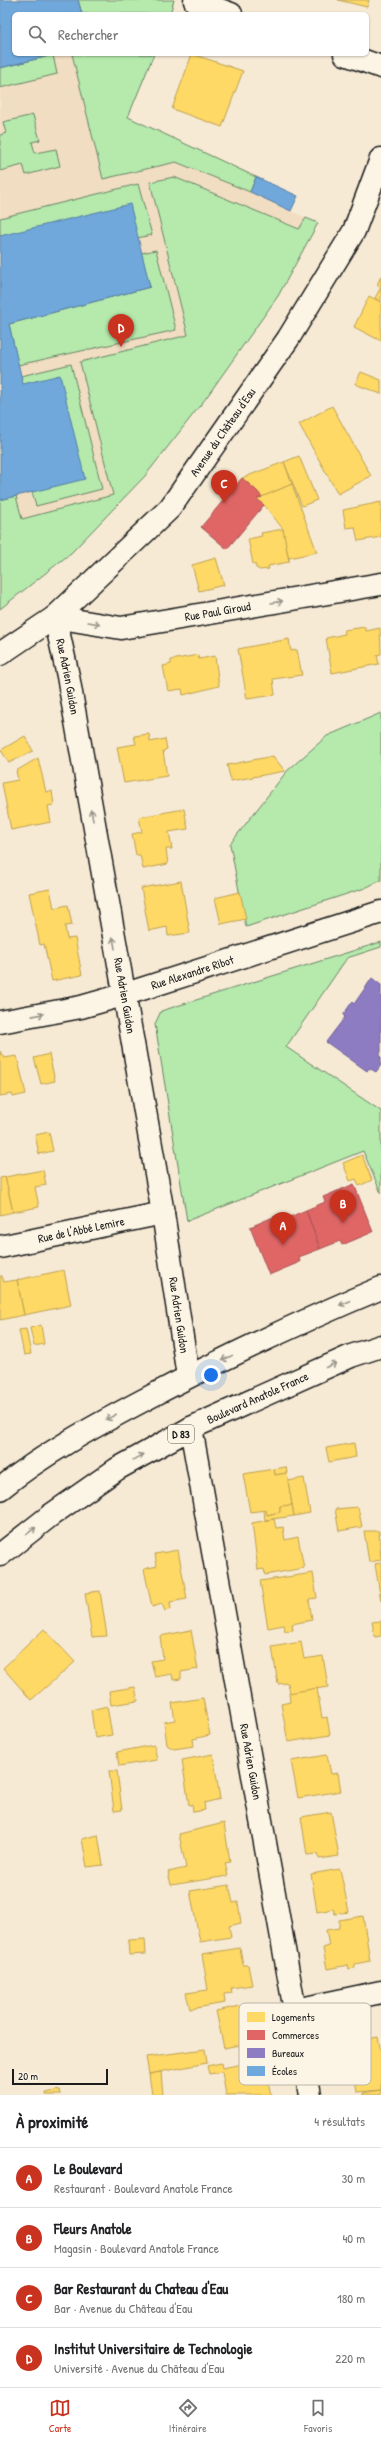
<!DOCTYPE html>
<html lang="fr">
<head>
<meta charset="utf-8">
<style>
	:root { --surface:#fff; --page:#f2f2f2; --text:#202124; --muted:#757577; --line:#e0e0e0; --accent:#c8321e }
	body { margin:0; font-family:"Patrick Hand",sans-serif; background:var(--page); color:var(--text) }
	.scale { position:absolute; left:12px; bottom:10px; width:96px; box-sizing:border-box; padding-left:4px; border:2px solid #1c1c1c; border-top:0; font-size:11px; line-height:14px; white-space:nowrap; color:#1c1c1c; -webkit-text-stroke:3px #fcf5e5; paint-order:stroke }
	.you { position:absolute; left:211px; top:1375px; width:14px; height:14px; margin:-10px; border:3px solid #fff; border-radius:50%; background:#1a73e8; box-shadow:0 0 0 6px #1a73e833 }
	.badge { display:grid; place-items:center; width:26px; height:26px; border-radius:50%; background:var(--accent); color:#fff; font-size:13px; font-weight:700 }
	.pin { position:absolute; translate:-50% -33px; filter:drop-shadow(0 1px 2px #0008) }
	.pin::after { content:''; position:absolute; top:21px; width:14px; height:12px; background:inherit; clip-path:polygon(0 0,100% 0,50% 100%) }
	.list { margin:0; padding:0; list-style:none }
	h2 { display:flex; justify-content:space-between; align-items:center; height:52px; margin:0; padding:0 16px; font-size:17px }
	h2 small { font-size:13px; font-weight:400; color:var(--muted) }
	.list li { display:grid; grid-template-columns:26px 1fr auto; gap:12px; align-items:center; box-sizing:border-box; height:60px; padding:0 16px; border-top:1px solid var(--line) }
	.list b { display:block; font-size:15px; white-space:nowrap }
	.list p { margin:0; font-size:13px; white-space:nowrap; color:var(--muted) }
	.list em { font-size:13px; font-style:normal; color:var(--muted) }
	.icon { flex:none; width:22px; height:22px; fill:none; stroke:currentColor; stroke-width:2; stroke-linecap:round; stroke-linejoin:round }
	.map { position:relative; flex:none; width:381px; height:2095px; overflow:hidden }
	.search { position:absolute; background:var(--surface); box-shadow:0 1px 3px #0004; left:12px; right:12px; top:12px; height:44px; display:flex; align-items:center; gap:10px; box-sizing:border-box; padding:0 14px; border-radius:6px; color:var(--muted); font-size:15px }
	.sheet { height:292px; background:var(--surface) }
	nav { display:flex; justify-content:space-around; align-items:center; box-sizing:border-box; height:56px; border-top:1px solid var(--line); background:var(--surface); font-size:11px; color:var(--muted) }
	nav a { display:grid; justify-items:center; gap:2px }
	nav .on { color:var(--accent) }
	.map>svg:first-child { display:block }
	.built { fill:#f1ddc2 }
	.green { fill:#b5eaac; stroke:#688364 }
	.homes { fill:#ffd966; stroke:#bba050 }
	.shops { fill:#e06666; stroke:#a55050 }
	.offices { fill:#8e7cc3; stroke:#6c5f91 }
	.schools { fill:#6fa8dc; stroke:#567ea2 }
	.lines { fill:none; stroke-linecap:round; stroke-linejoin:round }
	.street-casing { stroke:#1c1c1c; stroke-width:25 }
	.primary-casing { stroke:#1c1c1c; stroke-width:25 }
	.street { stroke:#fcf5e5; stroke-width:22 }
	.primary { stroke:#fcf5e5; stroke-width:22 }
	.oneway { stroke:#97938b }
	.labels { text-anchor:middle; stroke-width:4; stroke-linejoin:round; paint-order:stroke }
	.shield { fill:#fcf5e5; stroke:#5f5d58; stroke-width:1 }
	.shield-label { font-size:11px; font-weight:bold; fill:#1c1c1c }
	.street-label { font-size:12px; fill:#1c1c1c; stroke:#fcf5e5 }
	.key { fill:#fcf5e5; stroke:#b9b4a9; stroke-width:1 }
	.key-label { font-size:11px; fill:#1c1c1c }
</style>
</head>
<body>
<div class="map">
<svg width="381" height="2095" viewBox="0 0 381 2095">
	<rect width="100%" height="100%" fill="#f7ead5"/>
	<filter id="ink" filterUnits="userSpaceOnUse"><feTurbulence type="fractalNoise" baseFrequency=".025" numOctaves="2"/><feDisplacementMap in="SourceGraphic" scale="8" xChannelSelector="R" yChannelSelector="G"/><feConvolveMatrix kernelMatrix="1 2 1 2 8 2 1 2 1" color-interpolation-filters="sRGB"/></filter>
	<g filter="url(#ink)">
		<polygon class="built" points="0,0 174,0 170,14 14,14 14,54 154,54 128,117 298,196 291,211 318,223 278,296 206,398 145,476 71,553 0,609"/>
		<g class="green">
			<polygon points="78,0 174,0 170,14 82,14"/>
			<polygon points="72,54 154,54 128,117 256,177 250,192 176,162 103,179"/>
			<polygon points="53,55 57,74 0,88 0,68"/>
			<polygon points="33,115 40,140 32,142 35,153 56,149 60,166 26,175 23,165 0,171 0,135 6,133 3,122"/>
			<polygon points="174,177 299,229 306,218 318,223 278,296 206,398 145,476 71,553 0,609 0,500 16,496 22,519 113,495 80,362 188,335 150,182"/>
			<polygon points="138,184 152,235 137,238 0,236 0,218"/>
			<polygon points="156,250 176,330 18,365 9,324 150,287 141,253"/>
			<polygon points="71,364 102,489 36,506 32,492 21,376"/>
			<polygon points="381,713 381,880 365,888 246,927 230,844 287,771 327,736"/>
			<polygon points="381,942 381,947 347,958 286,1047 381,1111 381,1193 363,1151 187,1221 155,1024 161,1011"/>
		</g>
		<g class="homes">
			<polygon points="338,0 369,0 367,7"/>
			<polygon points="192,54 243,71 222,127 172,109"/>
			<polygon points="381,276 381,302 375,298 381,287 377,285"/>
			<polygon points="369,296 381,302 381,341 354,327"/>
			<polygon points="361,372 381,380 381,394 355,384"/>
			<polygon points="332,406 371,476 338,494 299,424"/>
			<polygon points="299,456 317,500 302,506 284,462"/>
			<polygon points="284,462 292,484 262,497 242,478"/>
			<polygon points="292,484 317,552 289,558 289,562 283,529 264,505 257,499"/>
			<polygon points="381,502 381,537 358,541 355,527 346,528 343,510"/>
			<polygon points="283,529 289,562 268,566 269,569 260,570 256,568 255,564 253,564 248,539 262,536 261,533"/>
			<polygon points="216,558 224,585 199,591 192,565"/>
			<polygon points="365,627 366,631 380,628 381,654 377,655 379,664 332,673 326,638 345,634 344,630"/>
			<polygon points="289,639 291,651 297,650 302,675 273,679 275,695 247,699 238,649"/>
			<polygon points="198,655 199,659 215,656 219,686 183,695 182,689 168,691 163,666 171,664 171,660"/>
			<polygon points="149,734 150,742 165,739 167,749 163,751 167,776 124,783 117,747 136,744 134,736"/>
			<polygon points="25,736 33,751 9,763 1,750"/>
			<polygon points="273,756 285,771 231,781 227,765"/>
			<polygon points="38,758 46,792 52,791 54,805 48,806 51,822 11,830 2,783 18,780 16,771"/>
			<polygon points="184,809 188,829 169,832 172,849 166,849 168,864 143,869 140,855 136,855 132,834 142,832 139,817"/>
			<polygon points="181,881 190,933 168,936 167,927 149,931 141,888"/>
			<polygon points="50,889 54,908 68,905 72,925 65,926 67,939 75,938 82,975 52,981 44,944 40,945 29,893"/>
			<polygon points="240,892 246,919 221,924 215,898"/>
			<polygon points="0,1051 4,1058 17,1056 26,1094 13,1097 12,1094 0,1096"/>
			<polygon points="49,1054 55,1081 41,1084 34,1058"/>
			<polygon points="49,1132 53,1151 39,1154 35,1135"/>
			<polygon points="362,1155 372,1180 359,1186 356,1179 350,1181 343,1163"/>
			<polygon points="43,1170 46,1185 35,1187 39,1207 13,1212 5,1177"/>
			<polygon points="5,1177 13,1212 0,1215 0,1178"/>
			<polygon points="64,1270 71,1305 24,1315 17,1280"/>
			<polygon points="0,1276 2,1276 4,1282 17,1280 24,1315 0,1320"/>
			<polygon points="41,1325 44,1344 34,1346 30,1328"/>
			<polygon points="26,1329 31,1354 24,1355 19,1330"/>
			<polygon points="354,1443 356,1457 329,1462 326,1448"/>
			<polygon points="286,1467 287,1473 275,1475 274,1469"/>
			<polygon points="274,1469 275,1475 287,1473 292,1505 280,1506 280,1512 267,1515 266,1510 250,1512 243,1474"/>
			<polygon points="304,1478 310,1513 294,1516 288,1481"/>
			<polygon points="292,1505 294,1516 265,1520 264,1510 266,1510 267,1515 280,1512 280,1506"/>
			<polygon points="358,1507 362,1527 339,1531 335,1509"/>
			<polygon points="274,1519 276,1528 283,1527 285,1540 298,1537 304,1568 265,1575 264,1569 258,1570 252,1523"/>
			<polygon points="364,1531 379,1531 381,1560 369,1562"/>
			<polygon points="178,1550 187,1599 170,1602 171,1609 165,1611 162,1604 152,1607 144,1569 157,1566 155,1554"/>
			<polygon points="381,1563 381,1601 375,1564"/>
			<polygon points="313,1573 317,1598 309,1599 312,1620 292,1624 293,1630 285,1631 284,1625 268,1628 260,1581"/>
			<polygon points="100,1591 107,1636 92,1637 85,1593"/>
			<polygon points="381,1621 381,1636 375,1637 372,1622"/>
			<polygon points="44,1629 75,1662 31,1700 3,1668"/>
			<polygon points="191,1630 198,1669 181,1672 181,1679 173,1680 172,1674 155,1677 151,1661 163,1659 160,1636"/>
			<polygon points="301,1642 304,1659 323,1656 328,1687 290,1693 288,1683 278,1684 272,1647"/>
			<polygon points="135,1687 138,1701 111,1705 109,1691"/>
			<polygon points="317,1688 322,1718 327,1717 330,1735 288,1742 281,1704 290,1702 289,1693"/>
			<polygon points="203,1698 210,1735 193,1739 194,1746 174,1749 167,1745 164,1722 175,1720 172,1703"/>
			<polygon points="107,1706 112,1735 95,1738 91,1710"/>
			<polygon points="154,1745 157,1760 119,1766 117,1752"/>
			<polygon points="213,1754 220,1799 204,1803 205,1810 193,1812 192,1805 189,1805 182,1760"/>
			<polygon points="327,1755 331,1774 338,1773 341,1791 298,1798 291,1761"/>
			<polygon points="109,1771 117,1771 122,1810 114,1811"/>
			<polygon points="331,1812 339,1856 319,1859 318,1854 307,1855 301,1817"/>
			<polygon points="224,1823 230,1862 225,1863 228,1876 171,1885 168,1872 186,1868 179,1834"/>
			<polygon points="98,1835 103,1865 87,1867 82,1839"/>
			<polygon points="340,1869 349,1912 335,1914 333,1909 317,1912 311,1874"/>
			<polygon points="229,1885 233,1903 238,1902 241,1923 229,1926 231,1937 200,1942 190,1891"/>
			<polygon points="363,1916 370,1961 355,1964 355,1968 349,1969 348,1965 327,1969 323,1948 329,1946 326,1930 339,1928 339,1920"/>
			<polygon points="145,1939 146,1954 129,1955 128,1940"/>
			<polygon points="240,1948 243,1965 248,1965 252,1985 231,1988 232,1993 224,1994 225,2003 190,2009 186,1993 208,1990 202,1954"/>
			<polygon points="255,2003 262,2041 246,2044 246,2049 240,2050 239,2045 224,2048 216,2011"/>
			<polygon points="378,2037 381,2052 381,2090 357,2092 353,2067 344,2067 340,2044"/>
			<polygon points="205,2049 207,2063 149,2074 146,2057"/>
			<polygon points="259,2061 262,2077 267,2077 271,2095 226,2095 222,2072 209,2074 207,2066 221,2063 222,2068"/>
			<polygon points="161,2072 163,2095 152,2095 149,2074"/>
			<polygon points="59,2090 60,2095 46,2095 46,2093"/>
			<polygon points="381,2090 381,2095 363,2095 363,2093"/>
		</g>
		<g class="shops">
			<polygon points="242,478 257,491 262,497 257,499 264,505 227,549 201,527"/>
			<polygon points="354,1184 373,1232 342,1245 340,1241 320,1249 306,1210 325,1202 323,1197"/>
			<polygon points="306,1210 320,1249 299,1257 300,1262 269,1275 250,1227 280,1214 283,1220"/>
		</g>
		<polygon class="offices" points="372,978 381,985 381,1052 379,1056 381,1057 381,1065 376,1072 369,1068 367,1071 326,1042 345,1017 343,1015 352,1002 354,1004"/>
		<g class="schools">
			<polygon points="0,0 78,0 82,14 14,14 14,54 56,54 0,68"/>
			<polygon points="256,177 298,196 291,211 250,192"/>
			<polygon points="130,204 150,287 9,324 23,384 60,375 85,479 0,500 0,236"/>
		</g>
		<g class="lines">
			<g class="street-casing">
				<g id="street">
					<polyline points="195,1 231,14"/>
					<polyline points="345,54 381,67"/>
					<path id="s1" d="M55 617 68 676 163 1213 188 1376"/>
					<path id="s2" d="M55 617 121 628 381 584"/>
					<path id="s3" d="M0 654 55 617 170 508 288 339 354 231 381 159"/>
					<path id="s4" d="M0 1022 81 1007 123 995 381 912"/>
					<path id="s5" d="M0 1247 163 1213"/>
					<path id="s6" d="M191 1428 310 2095"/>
					<polyline points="296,2010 381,1992"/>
				</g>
			</g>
			<g class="primary-casing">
				<g id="primary">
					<path d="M0 1489C43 1454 93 1427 142 1401 220 1360 299 1322 381 1288"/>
					<path id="s7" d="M0 1555 51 1515 117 1469 191 1428 351 1356 381 1346"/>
				</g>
			</g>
			<use href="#street" class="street"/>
			<use href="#primary" class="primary"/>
		</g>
		<defs><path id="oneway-shaft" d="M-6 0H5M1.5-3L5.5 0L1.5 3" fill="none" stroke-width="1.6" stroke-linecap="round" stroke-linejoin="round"/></defs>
		<g class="oneway">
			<use href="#oneway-shaft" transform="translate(277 602) rotate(-10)"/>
			<use href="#oneway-shaft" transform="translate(94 623) rotate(10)"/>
			<use href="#oneway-shaft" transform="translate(92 815) rotate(-100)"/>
			<use href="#oneway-shaft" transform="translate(114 943) rotate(-100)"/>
			<use href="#oneway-shaft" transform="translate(38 1015) rotate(-11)"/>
			<use href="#oneway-shaft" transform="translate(345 1303) rotate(157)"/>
			<use href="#oneway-shaft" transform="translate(227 1358) rotate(154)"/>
			<use href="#oneway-shaft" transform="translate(331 1365) rotate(-24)"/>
			<use href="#oneway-shaft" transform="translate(111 1417) rotate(152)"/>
			<use href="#oneway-shaft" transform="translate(138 1457) rotate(-29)"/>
			<use href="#oneway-shaft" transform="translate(31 1531) rotate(-38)"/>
		</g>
	</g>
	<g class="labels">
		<rect class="shield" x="168" y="1425" width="26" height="18" rx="3"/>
		<g class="shield-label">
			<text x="181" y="1438">D 83</text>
		</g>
		<g class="street-label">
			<text dy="4" stroke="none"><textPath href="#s3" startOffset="317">Avenue du Château d'Eau</textPath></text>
			<text dy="4" stroke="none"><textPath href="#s2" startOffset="165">Rue Paul Giroud</textPath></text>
			<text dy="4" stroke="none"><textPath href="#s1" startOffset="61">Rue Adrien Guidon</textPath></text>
			<text dy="4" stroke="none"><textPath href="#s4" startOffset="199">Rue Alexandre Ribot</textPath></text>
			<text dy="4" stroke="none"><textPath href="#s1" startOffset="385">Rue Adrien Guidon</textPath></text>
			<text dy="4" stroke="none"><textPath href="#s5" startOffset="83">Rue de l'Abbé Lemire</textPath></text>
			<text dy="4" stroke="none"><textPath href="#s1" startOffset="709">Rue Adrien Guidon</textPath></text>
			<text dy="4" stroke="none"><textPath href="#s7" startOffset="303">Boulevard Anatole France</textPath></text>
			<text dy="4" stroke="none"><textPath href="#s6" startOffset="339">Rue Adrien Guidon</textPath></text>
		</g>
	</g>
	<rect x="239" y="2003" width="132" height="82" rx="6" class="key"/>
	<rect x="247" y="2012" width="18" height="10" fill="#ffd966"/>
	<rect x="247" y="2030" width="18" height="10" fill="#e06666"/>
	<rect x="247" y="2048" width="18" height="10" fill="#8e7cc3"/>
	<rect x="247" y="2066" width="18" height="10" fill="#6fa8dc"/>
	<g class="key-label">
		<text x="272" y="2021">Logements</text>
		<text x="272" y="2039">Commerces</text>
		<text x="272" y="2057">Bureaux</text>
		<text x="272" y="2075">Écoles</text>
	</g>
</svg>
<div class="scale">20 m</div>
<div class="you"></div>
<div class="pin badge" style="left:283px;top:1245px">A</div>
<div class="pin badge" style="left:343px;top:1223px">B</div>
<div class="pin badge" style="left:224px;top:503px">C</div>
<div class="pin badge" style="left:121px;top:347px">D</div>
<div class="search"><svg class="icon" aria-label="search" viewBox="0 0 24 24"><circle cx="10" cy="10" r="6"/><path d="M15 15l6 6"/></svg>Rechercher</div>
</div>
<section class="sheet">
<h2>À proximité<small>4 résultats</small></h2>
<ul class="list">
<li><span class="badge">A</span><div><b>Le Boulevard</b><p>Restaurant · Boulevard Anatole France</p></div><em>30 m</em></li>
<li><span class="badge">B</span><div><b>Fleurs Anatole</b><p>Magasin · Boulevard Anatole France</p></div><em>40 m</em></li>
<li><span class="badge">C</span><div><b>Bar Restaurant du Chateau d'Eau</b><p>Bar · Avenue du Château d'Eau</p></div><em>180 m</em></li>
<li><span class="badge">D</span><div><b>Institut Universitaire de Technologie</b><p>Université · Avenue du Château d'Eau</p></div><em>220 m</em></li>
</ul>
</section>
<nav>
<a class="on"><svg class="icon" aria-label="map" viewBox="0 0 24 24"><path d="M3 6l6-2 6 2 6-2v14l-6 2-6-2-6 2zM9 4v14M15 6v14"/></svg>Carte</a>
<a><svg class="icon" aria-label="directions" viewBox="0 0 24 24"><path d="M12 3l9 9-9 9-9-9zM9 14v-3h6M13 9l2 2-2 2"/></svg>Itinéraire</a>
<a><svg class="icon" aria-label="saved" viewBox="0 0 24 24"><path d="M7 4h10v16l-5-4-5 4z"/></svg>Favoris</a>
</nav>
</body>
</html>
